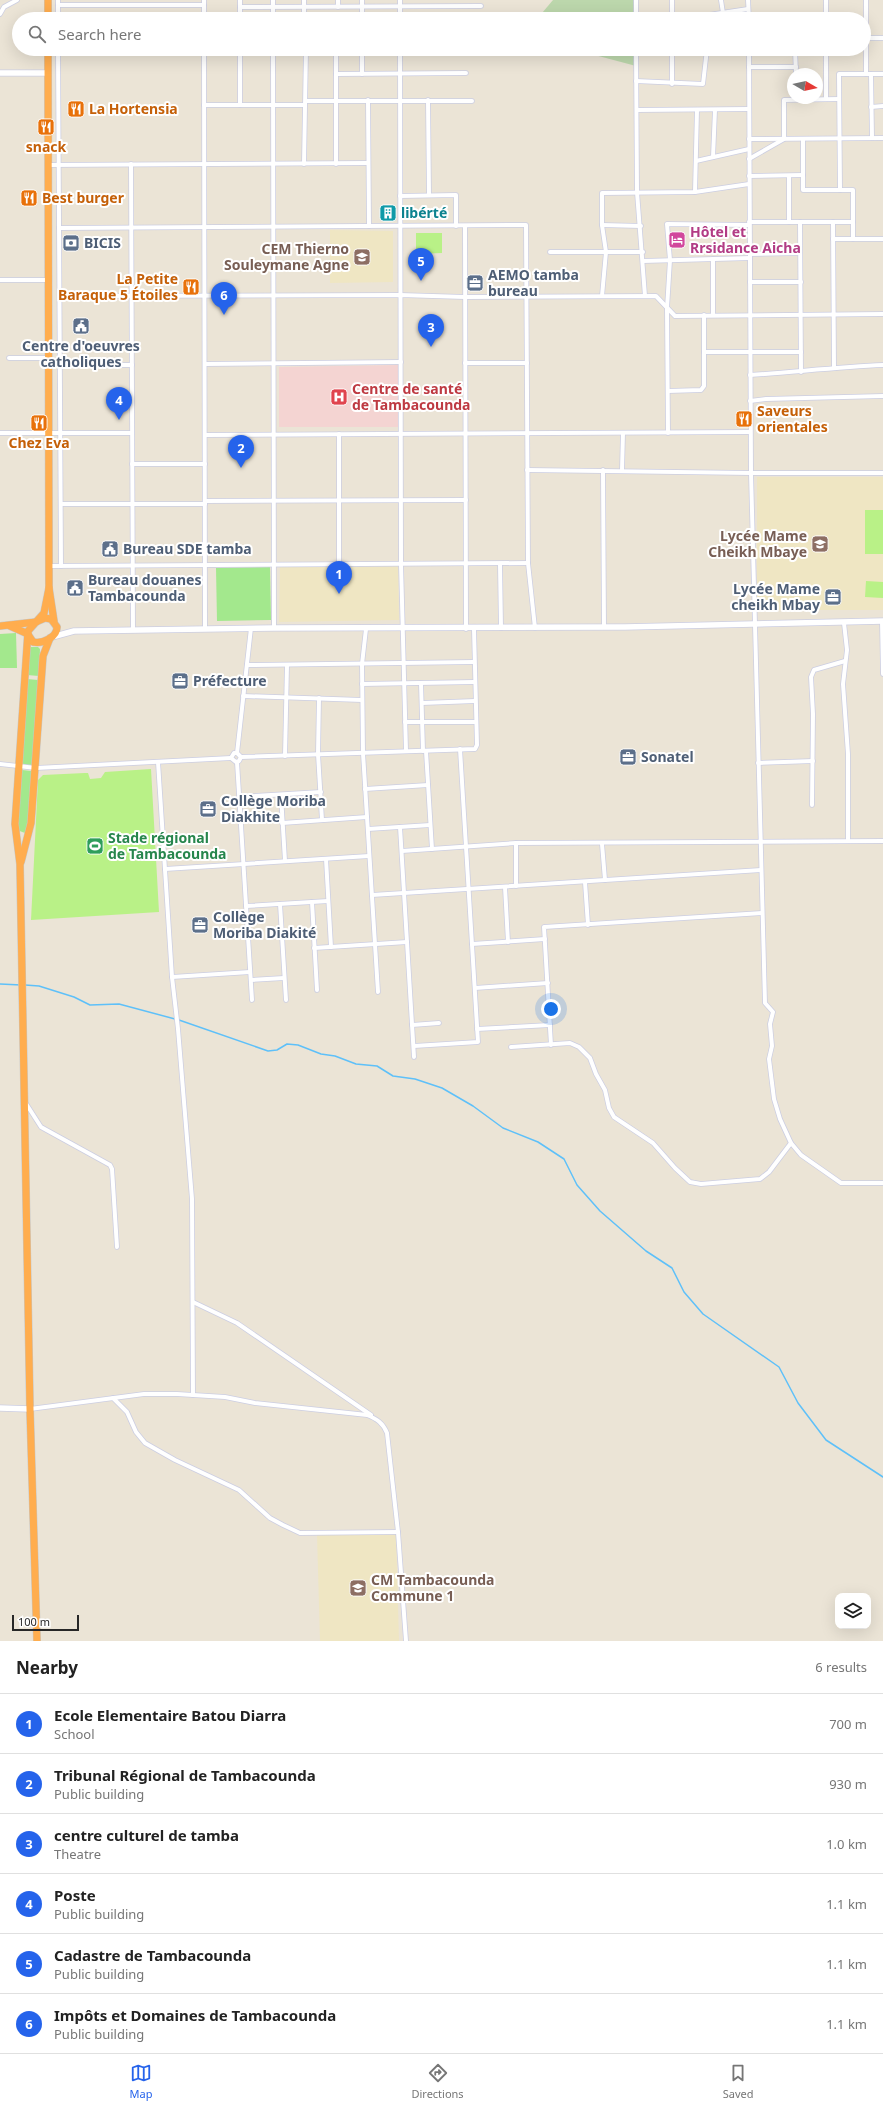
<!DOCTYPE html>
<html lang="en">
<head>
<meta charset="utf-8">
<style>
	:root { --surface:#fff; --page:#f6f6f6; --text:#222; --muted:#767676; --line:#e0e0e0; --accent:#2563eb }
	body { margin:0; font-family:"Noto Sans",sans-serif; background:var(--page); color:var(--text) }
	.controls { position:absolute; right:12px; bottom:12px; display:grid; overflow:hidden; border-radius:8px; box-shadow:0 4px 16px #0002 }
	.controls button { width:36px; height:36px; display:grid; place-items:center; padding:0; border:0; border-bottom:1px solid var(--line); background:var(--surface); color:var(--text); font:20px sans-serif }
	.compass { position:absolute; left:787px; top:68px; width:36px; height:36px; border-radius:50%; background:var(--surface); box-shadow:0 4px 16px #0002; rotate:99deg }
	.scale { position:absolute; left:12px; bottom:10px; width:67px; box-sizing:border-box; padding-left:4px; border:2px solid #272727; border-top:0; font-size:11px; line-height:14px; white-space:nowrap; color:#272727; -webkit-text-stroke:3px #fff; paint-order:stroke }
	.you { position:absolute; left:551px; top:1009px; width:14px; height:14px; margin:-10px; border:3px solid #fff; border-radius:50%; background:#1a73e8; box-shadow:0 0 0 6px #1a73e833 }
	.badge { display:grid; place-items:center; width:26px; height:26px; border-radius:50%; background:var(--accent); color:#fff; font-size:13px; font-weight:700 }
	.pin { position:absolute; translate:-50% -33px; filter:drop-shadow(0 1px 2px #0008) }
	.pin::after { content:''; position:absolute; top:21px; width:14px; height:12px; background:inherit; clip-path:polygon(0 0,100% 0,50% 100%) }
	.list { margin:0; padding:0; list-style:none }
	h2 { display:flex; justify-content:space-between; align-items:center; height:52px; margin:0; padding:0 16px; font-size:17px }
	h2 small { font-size:13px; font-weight:400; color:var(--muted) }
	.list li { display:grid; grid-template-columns:26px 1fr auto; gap:12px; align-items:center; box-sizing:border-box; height:60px; padding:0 16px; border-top:1px solid var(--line) }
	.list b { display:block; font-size:15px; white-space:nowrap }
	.list p { margin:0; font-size:13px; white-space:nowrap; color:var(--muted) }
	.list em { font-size:13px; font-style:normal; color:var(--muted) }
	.icon { flex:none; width:22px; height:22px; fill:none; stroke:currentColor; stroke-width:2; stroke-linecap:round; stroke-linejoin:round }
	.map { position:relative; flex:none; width:883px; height:1641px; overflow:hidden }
	.search { position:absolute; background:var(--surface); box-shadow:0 4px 16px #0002; left:12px; right:12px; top:12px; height:44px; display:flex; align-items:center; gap:10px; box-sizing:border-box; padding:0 14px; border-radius:22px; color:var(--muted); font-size:15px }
	.sheet { height:412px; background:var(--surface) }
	nav { display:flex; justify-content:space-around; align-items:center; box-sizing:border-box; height:56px; border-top:1px solid var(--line); background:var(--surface); font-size:11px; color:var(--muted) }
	nav a { display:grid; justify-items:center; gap:2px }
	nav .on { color:var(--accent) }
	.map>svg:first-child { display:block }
	.education { fill:#efe6c3 }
	.medical { fill:#f4d4d2 }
	.green { fill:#a3e88d }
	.cemetery { fill:#bcd7ac }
	.pitch { fill:#b9f187 }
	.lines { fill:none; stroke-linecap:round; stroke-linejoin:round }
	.stream { stroke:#5ec0f9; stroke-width:1.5 }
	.street-casing { stroke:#cccee2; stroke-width:5.5 }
	.secondary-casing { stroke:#cccee2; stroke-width:7 }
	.highway-casing { stroke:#c7c7c7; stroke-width:8 }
	.street { stroke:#fff; stroke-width:4 }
	.secondary { stroke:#fff; stroke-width:5.5 }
	.highway { stroke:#ffad4e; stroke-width:7 }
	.labels { text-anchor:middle; stroke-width:4; stroke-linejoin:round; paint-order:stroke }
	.food-label { font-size:14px; font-weight:bold; fill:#c56008; stroke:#fff; text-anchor:start }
	.culture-label { font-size:14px; font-weight:bold; fill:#0d838f; stroke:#fff; text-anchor:start }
	.hotel-label { font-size:14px; font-weight:bold; fill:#b23c85; stroke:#fff; text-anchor:start }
	.service-label { font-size:14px; font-weight:bold; fill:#4e5e75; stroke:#fff; text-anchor:start }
	.education-label { font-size:14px; font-weight:bold; fill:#785e54; stroke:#fff; text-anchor:end }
	.health-label { font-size:14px; font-weight:bold; fill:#be3a42; stroke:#fff; text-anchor:start }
	.leisure-label { font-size:14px; font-weight:bold; fill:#27864d; stroke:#fff; text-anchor:start }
</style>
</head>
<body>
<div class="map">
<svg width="883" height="1641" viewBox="0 0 883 1641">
	<rect width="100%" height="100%" fill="#ebe4d6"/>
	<g class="education">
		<polygon points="330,230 393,231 393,282 330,283"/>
		<rect x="757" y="477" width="126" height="133"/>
		<polygon points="398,566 399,620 279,622 280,567"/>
		<polygon points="396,1534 399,1641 320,1641 317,1535"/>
	</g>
	<polygon class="medical" points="399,365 399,427 279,427 279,367"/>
	<g class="green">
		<polygon points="270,567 271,620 217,621 216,568"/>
		<polygon points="16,633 17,668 0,668 0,634"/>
		<polygon points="30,647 38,647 40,649 39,676 27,675"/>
		<polygon points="27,679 38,680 33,767 21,764"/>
		<polygon points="22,770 31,771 33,774 30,826 25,833 17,830 20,772"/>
	</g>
	<g class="cemetery">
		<polygon points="553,0 636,0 636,19 537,19"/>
		<polygon points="572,49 636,49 636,66 576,50"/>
	</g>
	<g class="pitch">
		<polygon points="416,233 442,233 442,253 416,254"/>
		<rect x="865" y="510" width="18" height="44"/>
		<polygon points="866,581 883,582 883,598 865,597"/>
		<polygon points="151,769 159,912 31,920 38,780 43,775 85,773 88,773 90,779 101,778 105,772"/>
	</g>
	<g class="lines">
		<g class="stream">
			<polyline points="0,984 21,985"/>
			<polyline points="25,985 39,986 74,997 90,1005 119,1004 175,1019"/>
			<polyline points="179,1020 268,1051 277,1050 287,1044 298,1045 321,1054 335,1056 356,1064 377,1066 393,1076 415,1079 442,1088 473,1106 503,1128 538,1142 564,1159 577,1185 600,1211 646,1251 672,1268 684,1292 703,1314 779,1367 798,1403 826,1440 883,1477"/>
		</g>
		<g class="street-casing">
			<g id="street">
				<polyline points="58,0 58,19"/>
				<polyline points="204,0 204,19"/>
				<polyline points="240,0 240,19"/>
				<polyline points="273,0 273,19"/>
				<polyline points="304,0 304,19"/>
				<polyline points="362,0 362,19"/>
				<polyline points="400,0 400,19"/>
				<polyline points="636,0 636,19"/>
				<polyline points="672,0 672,19"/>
				<polyline points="721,0 723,13"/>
				<polyline points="748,0 749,19"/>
				<polyline points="826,0 826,19"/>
				<polyline points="866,0 866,74"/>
				<polyline points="58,5 204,5"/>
				<polyline points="240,7 481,6"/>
				<polyline points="338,7 338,0"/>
				<polyline points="0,14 4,7 17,0"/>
				<polyline points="682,19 748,9"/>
				<polyline points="864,38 883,38"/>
				<polyline points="58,49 61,566"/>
				<polyline points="204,49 205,628"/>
				<polyline points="240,49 240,105"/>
				<polyline points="273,49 274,628"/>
				<polyline points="336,49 336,164"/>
				<polyline points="362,49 362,74"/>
				<polyline points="400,49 401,564 406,751"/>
				<polyline points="636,49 637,192 645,296"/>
				<polyline points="672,49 672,84"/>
				<polyline points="749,49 751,473 765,1003 773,1012 770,1024 772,1046 769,1059 774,1099 780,1119 791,1143 801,1155 841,1183 883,1183"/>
				<polyline points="795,49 796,74"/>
				<polyline points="826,49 826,99"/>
				<polyline points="707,50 749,52"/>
				<polyline points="749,67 796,67"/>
				<polyline points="336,74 466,73"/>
				<polyline points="871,74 872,138"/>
				<polyline points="636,81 703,84 707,49"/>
				<polyline points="368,100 369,226"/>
				<polyline points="428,100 429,195"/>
				<polyline points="306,101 472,101"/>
				<polyline points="204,105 303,105"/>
				<polyline points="871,107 883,106"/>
				<polyline points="637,110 749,109"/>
				<polyline points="749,139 883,138"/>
				<polyline points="803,139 803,190 853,190 853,239"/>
				<polyline points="713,157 715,110"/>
				<polyline points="749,159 784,139 784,100 839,99"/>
				<polyline points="696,161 749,149"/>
				<polyline points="131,164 133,630"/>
				<polyline points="304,164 306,49"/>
				<polyline points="48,165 368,163"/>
				<polyline points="749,176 803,175"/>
				<polyline points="789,176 789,222"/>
				<polyline points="840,190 839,74 883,74"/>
				<polyline points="695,192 697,110"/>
				<polyline points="400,196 456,195 456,226"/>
				<polyline points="749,222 853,222"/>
				<polyline points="800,222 801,372"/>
				<polyline points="833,222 834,367"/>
				<polyline points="602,225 641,226"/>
				<polyline points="465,226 466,629"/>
				<polyline points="59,228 526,225 528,563 535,628"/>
				<polyline points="833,239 883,239"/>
				<polyline points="550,252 643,252"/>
				<polyline points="750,254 800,253"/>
				<polyline points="643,261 750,258"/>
				<polyline points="0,280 49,280"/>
				<polyline points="750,282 801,282"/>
				<polyline points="60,296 400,295 465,297 656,296 675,316 883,314"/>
				<polyline points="602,296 606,252 602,225 602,193 695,192 749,184"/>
				<polyline points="713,315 713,259"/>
				<polyline points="704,352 801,352"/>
				<polyline points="9,358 49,358"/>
				<polyline points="465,363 527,363"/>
				<polyline points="205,364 401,362"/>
				<polyline points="60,365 132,365"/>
				<path d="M750 375C795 372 838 367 883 365"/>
				<polyline points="668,391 701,390 704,386 704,315"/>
				<polyline points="750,401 766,399 883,396"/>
				<polyline points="0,433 132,433"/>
				<polyline points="668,433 667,308 670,260 667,224 749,225"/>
				<polyline points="339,434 339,564"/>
				<polyline points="205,435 750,432"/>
				<polyline points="132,464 205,464"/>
				<polyline points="527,470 751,473 883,473"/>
				<polyline points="603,470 604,627"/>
				<polyline points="622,470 623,433"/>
				<polyline points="205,501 466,500"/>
				<polyline points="61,504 205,504"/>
				<polyline points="500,564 501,628"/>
				<polyline points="49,566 528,563"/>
				<polyline points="882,621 883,674"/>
				<polyline points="844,623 847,650 843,684 848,754 848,841"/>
				<polyline points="366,629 362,664 363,753 378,992"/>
				<polyline points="247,665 474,662"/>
				<polyline points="421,683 423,751"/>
				<polyline points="362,684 474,682"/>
				<polyline points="243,696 362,700"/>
				<polyline points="319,698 318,754 322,820"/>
				<polyline points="422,703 475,701"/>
				<polyline points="405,722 475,722"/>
				<polyline points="426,751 432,849"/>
				<polyline points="237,753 234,753 231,758 236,762 239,761 241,757 237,753 251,628"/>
				<polyline points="285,756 287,665"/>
				<polyline points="241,757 475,749 477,745 474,629"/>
				<polyline points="158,762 172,977 178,1029 192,1199 193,1395"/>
				<polyline points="237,762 252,1000"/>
				<polyline points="758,763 813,761"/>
				<polyline points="0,764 36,768 231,758"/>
				<polyline points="365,789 428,785"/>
				<polyline points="281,795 285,861"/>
				<polyline points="239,797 321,792"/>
				<polyline points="812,805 813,714 811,677 814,670 845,661"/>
				<polyline points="282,823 367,817"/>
				<polyline points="400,827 414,1057"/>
				<polyline points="368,829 430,825"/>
				<polyline points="516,843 516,886"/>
				<polyline points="602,844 605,880"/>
				<polyline points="402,851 516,843 883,841"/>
				<polyline points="326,859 331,947"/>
				<polyline points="165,869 369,856"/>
				<polyline points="585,882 588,925"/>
				<polyline points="505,887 508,942"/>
				<polyline points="372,895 761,870"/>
				<polyline points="312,902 317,990"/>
				<polyline points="280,904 286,1000"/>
				<polyline points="246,906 328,901"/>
				<polyline points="472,944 545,939"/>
				<polyline points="314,948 407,942"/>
				<polyline points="172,977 250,972"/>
				<polyline points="251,980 284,978"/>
				<polyline points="475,988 548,983"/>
				<polyline points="412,1025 439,1023"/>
				<polyline points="477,1029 550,1025"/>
				<polyline points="551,1045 544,927 762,913"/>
				<polyline points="414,1046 478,1042 460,749"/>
				<polyline points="511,1047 570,1043 579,1047 590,1058 596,1074 605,1090 609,1108 614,1117 653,1143 675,1168 690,1182 701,1184 760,1179 769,1172 791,1143"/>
				<polyline points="25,1102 41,1127 110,1165 112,1169 117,1247"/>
				<polyline points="193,1302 237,1323 371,1415"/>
				<polyline points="113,1398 127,1412 136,1432 145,1443 175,1460 239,1490 270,1518 283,1525 300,1533 398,1532"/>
				<path d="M30 1409 144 1394H177L225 1397 255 1403 367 1415C377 1419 383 1423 387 1433L398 1532 406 1641"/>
			</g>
		</g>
		<g class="secondary-casing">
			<g id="secondary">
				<polyline points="0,73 48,73"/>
				<polyline points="52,637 74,631 274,628 625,627 883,621"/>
				<polyline points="0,1408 30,1409"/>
			</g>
		</g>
		<g class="highway-casing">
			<g id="highway">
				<polyline points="48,0 48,19"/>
				<polyline points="48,49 49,588 54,621"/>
				<polyline points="0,626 36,622"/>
				<polyline points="10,626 28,634"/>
				<path d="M29 636 33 642C43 644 57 637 57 627L51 619 45 618 38 621"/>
				<polyline points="21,862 31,823 43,656 50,638"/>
				<polyline points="37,1641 30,1409 20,864 15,824 28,631 44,613 49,588"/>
			</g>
		</g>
		<use href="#street" class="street"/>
		<use href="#secondary" class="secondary"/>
		<use href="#highway" class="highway"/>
	</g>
	<defs>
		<g id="restaurant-square" transform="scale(0.9)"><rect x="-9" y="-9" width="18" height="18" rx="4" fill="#e8710a" stroke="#fff"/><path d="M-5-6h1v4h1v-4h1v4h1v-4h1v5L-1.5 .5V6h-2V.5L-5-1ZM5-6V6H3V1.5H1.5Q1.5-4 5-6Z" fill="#fff"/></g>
		<g id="building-square" transform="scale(0.9)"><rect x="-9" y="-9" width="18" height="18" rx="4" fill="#0f9aa8" stroke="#fff"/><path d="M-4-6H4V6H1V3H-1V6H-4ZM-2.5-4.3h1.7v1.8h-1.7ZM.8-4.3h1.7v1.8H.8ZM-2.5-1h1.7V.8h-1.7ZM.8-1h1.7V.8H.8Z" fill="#fff"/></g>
		<g id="hotel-square" transform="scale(0.9)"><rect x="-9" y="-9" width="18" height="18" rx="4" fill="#d1479c" stroke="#fff"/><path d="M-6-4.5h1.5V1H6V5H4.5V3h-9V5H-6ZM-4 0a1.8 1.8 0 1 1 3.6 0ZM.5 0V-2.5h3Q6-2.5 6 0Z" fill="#fff"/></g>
		<g id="bank-square" transform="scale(0.9)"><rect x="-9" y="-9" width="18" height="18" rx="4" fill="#5c6f8a" stroke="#fff"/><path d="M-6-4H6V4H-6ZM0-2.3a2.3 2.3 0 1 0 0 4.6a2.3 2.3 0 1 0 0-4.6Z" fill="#fff"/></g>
		<g id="school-square" transform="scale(0.9)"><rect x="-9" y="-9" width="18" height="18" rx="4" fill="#8d6e63" stroke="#fff"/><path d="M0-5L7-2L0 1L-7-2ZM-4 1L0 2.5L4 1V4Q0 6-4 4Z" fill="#fff"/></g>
		<g id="office-square" transform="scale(0.9)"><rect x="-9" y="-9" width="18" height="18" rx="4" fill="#5c6f8a" stroke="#fff"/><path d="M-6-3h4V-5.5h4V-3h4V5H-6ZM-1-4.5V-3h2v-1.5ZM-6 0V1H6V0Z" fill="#fff"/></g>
		<g id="civic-square" transform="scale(0.9)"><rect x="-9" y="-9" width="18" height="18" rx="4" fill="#5c6f8a" stroke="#fff"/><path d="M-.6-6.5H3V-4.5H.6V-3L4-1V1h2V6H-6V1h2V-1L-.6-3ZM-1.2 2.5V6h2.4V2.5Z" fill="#fff"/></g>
		<g id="hospital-square" transform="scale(0.9)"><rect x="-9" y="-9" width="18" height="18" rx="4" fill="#e0444e" stroke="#fff"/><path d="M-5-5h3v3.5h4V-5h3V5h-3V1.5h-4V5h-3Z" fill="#fff"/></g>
		<g id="stadium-square" transform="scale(0.9)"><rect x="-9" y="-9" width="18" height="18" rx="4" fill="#2e9e5b" stroke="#fff"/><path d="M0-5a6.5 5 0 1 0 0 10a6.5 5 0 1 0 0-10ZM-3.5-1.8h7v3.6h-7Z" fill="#fff"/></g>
	</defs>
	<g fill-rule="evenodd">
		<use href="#restaurant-square" x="76" y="109"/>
		<use href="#restaurant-square" x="46" y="127"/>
		<use href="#restaurant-square" x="29" y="198"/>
		<use href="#building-square" x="388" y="213"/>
		<use href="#hotel-square" x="677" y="240"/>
		<use href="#bank-square" x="71" y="243"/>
		<use href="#school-square" x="362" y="257"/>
		<use href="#office-square" x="475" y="283"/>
		<use href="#restaurant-square" x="191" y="287"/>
		<use href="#civic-square" x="81" y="326"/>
		<use href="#hospital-square" x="339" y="397"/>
		<use href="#restaurant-square" x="744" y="419"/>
		<use href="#restaurant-square" x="39" y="423"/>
		<use href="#school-square" x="820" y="544"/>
		<use href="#civic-square" x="110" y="549"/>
		<use href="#civic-square" x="75" y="588"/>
		<use href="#office-square" x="833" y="597"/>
		<use href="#office-square" x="180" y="681"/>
		<use href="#office-square" x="628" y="757"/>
		<use href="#office-square" x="208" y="809"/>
		<use href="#stadium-square" x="95" y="846"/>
		<use href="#office-square" x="200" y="925"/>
		<use href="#school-square" x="358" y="1588"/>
	</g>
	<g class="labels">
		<g class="food-label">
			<text x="89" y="114">La Hortensia</text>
			<text x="46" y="152" text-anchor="middle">snack</text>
			<text x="42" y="203">Best burger</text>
			<text x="178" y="284" text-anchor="end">La Petite<tspan x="178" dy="16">Baraque 5 Étoiles</tspan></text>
			<text x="757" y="416">Saveurs<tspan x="757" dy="16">orientales</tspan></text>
			<text x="39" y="448" text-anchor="middle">Chez Eva</text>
		</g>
		<g class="culture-label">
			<text x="401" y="218">libérté</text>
		</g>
		<g class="hotel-label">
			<text x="690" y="237">Hôtel et<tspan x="690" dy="16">Rrsidance Aicha</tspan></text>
		</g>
		<g class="service-label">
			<text x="84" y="248">BICIS</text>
			<text x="488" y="280">AEMO tamba<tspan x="488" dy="16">bureau</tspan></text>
			<text x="81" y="351" text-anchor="middle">Centre d'oeuvres<tspan x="81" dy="16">catholiques</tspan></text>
			<text x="123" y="554">Bureau SDE tamba</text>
			<text x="88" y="585">Bureau douanes<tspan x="88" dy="16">Tambacounda</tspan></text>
			<text x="820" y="594" text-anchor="end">Lycée Mame<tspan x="820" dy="16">cheikh Mbay</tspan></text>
			<text x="193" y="686">Préfecture</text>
			<text x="641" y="762">Sonatel</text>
			<text x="221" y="806">Collège Moriba<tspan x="221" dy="16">Diakhite</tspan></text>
			<text x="213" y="922">Collège<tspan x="213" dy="16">Moriba Diakité</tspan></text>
		</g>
		<g class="education-label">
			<text x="349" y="254">CEM Thierno<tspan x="349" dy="16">Souleymane Agne</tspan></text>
			<text x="807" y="541">Lycée Mame<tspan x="807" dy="16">Cheikh Mbaye</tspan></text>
			<text x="371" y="1585" text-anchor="start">CM Tambacounda<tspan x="371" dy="16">Commune 1</tspan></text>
		</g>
		<g class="health-label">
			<text x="352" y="394">Centre de santé<tspan x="352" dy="16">de Tambacounda</tspan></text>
		</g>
		<g class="leisure-label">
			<text x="108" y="843">Stade régional<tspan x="108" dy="16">de Tambacounda</tspan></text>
		</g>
	</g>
</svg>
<div class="controls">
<button><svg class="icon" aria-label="layers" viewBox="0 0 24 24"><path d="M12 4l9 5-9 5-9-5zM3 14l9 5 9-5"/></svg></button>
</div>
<svg class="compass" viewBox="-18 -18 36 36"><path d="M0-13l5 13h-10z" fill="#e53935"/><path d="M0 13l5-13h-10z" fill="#767676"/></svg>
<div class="scale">100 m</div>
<div class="you"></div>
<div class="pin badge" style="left:339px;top:594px">1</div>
<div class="pin badge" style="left:241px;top:468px">2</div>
<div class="pin badge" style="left:431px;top:347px">3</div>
<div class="pin badge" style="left:119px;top:420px">4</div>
<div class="pin badge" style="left:421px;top:281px">5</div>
<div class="pin badge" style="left:224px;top:315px">6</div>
<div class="search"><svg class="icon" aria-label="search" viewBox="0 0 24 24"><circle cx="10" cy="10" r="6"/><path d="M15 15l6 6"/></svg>Search here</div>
</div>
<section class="sheet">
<h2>Nearby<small>6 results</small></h2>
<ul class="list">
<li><span class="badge">1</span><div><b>Ecole Elementaire Batou Diarra</b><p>School</p></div><em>700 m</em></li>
<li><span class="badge">2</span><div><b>Tribunal Régional de Tambacounda</b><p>Public building</p></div><em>930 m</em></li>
<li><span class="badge">3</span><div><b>centre culturel de tamba</b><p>Theatre</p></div><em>1.0 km</em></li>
<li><span class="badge">4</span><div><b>Poste</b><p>Public building</p></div><em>1.1 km</em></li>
<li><span class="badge">5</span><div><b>Cadastre de Tambacounda</b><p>Public building</p></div><em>1.1 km</em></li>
<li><span class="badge">6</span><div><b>Impôts et Domaines de Tambacounda</b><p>Public building</p></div><em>1.1 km</em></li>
</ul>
</section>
<nav>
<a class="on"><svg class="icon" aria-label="map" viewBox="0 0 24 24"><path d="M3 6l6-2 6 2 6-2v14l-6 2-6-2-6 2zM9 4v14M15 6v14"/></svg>Map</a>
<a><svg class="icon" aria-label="directions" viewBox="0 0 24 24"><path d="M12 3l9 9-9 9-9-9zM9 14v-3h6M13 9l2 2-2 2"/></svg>Directions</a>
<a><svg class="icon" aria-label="saved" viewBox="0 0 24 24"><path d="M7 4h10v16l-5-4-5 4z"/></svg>Saved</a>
</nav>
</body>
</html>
